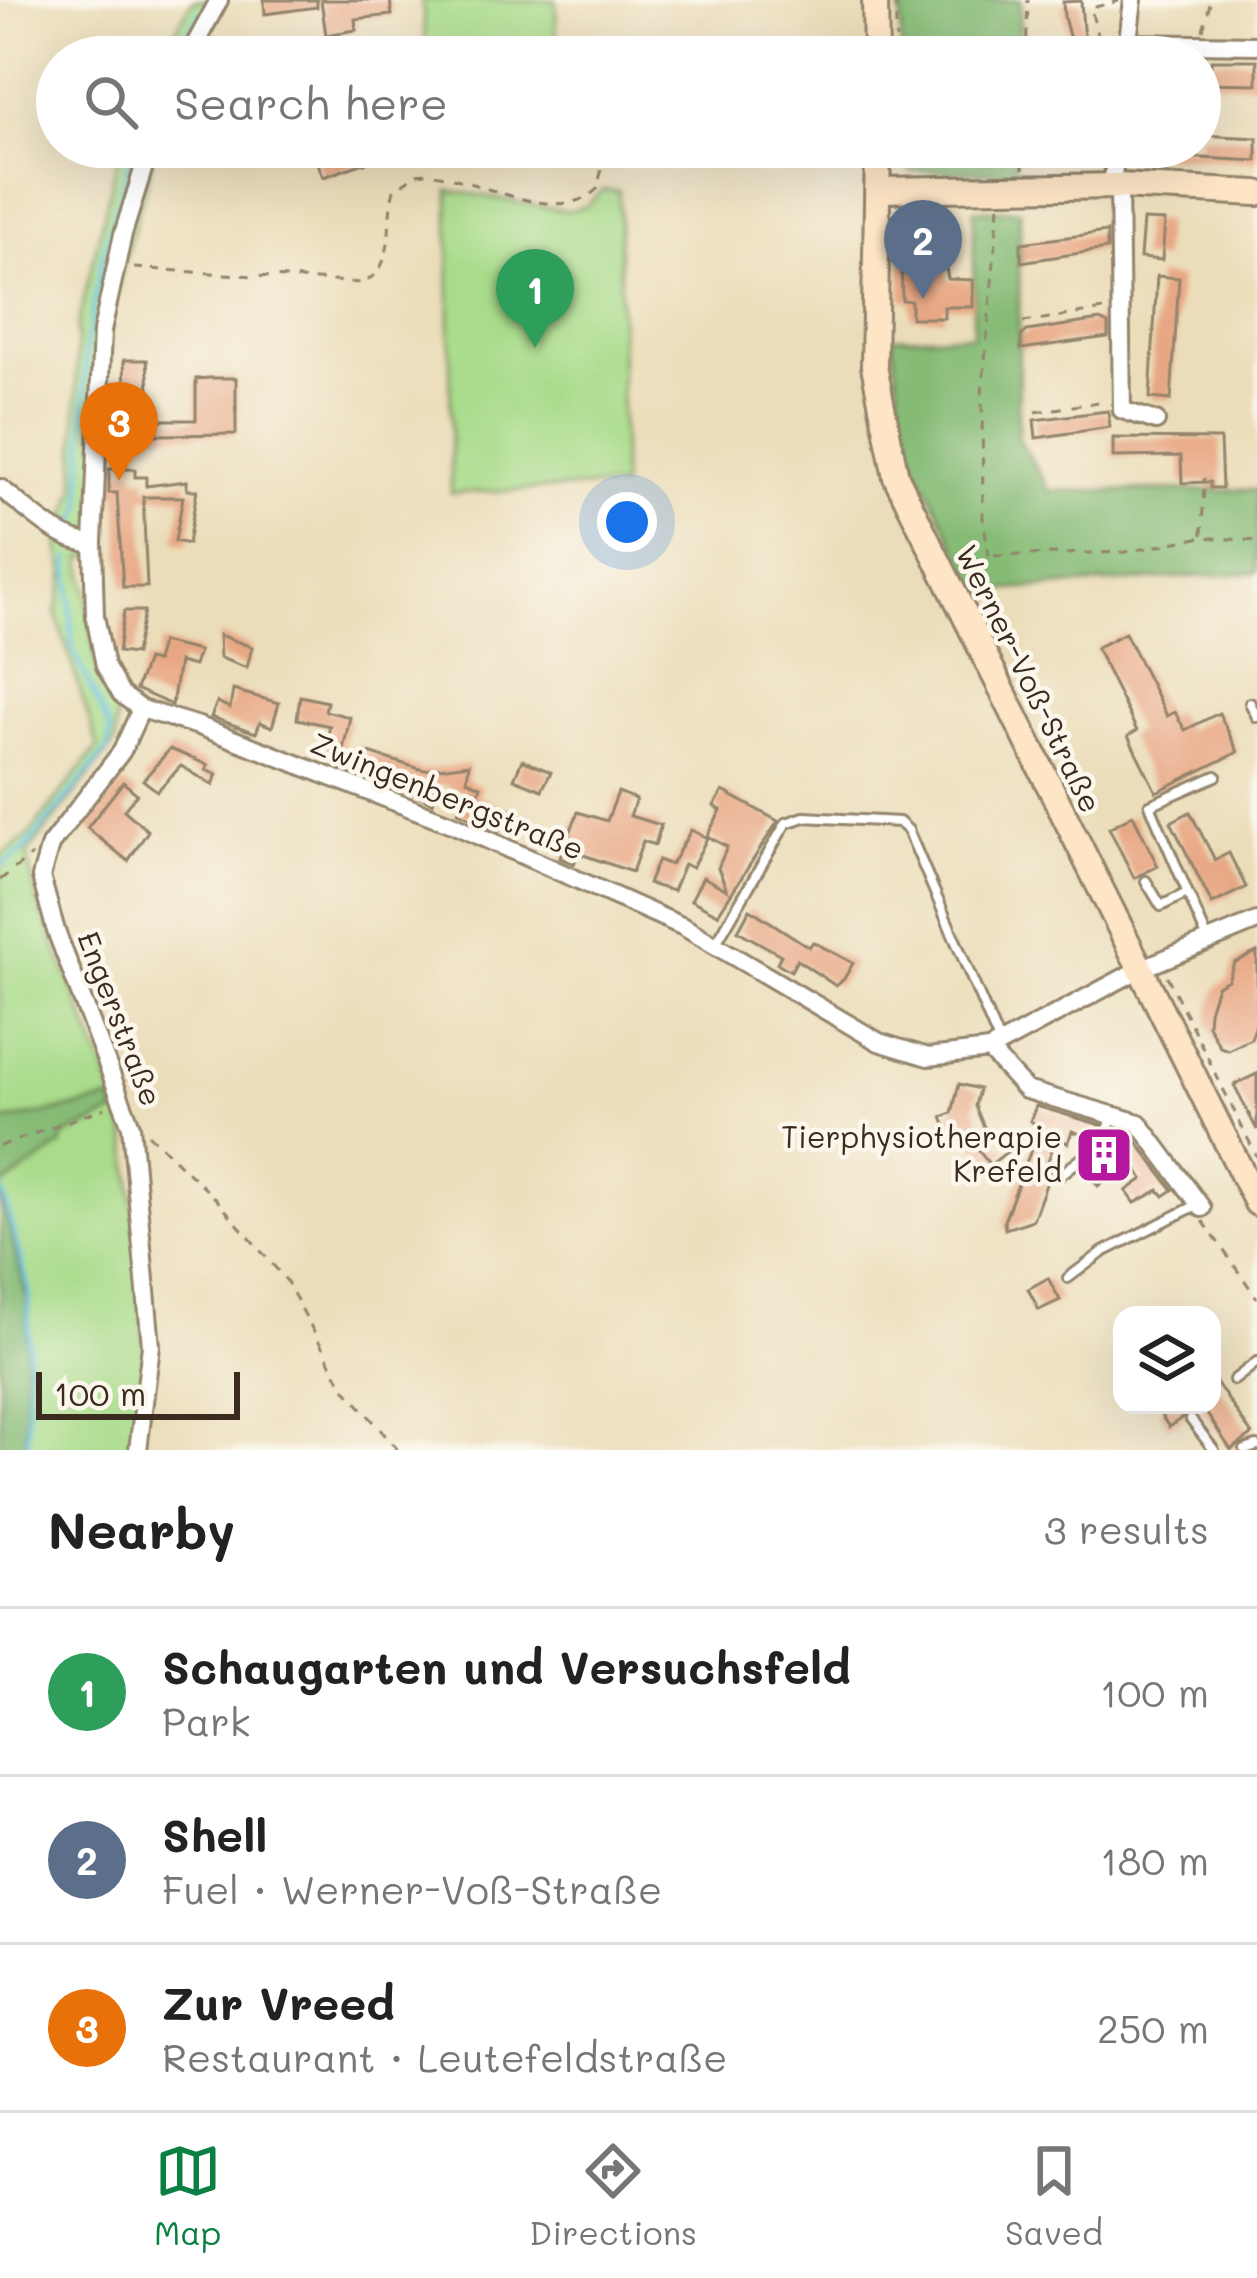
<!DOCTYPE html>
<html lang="en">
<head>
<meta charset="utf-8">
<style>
	:root { --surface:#fff; --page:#f6f6f6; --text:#222; --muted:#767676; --line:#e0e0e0; --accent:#0b8043 }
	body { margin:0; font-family:Mali,sans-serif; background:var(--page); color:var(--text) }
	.controls { position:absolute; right:36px; bottom:36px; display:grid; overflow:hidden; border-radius:24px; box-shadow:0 12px 48px #0002 }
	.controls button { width:108px; height:108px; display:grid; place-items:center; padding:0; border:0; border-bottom:3px solid var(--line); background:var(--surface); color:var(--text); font:60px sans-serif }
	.scale { position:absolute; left:36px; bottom:30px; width:204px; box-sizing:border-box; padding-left:12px; border:6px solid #3b2a1e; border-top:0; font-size:33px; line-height:42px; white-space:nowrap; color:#3b2a1e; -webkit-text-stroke:9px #fbf7ec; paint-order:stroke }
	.you { position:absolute; left:627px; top:522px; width:42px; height:42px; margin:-30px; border:9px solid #fff; border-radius:50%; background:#1a73e8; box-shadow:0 0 0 18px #1a73e833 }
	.badge { display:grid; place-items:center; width:78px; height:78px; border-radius:50%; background:var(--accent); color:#fff; font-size:39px; font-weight:700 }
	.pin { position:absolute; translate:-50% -99px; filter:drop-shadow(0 3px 6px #0008) }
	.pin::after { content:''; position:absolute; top:63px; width:42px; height:36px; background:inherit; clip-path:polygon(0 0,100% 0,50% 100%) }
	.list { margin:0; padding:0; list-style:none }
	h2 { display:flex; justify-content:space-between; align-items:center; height:156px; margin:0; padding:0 48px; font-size:51px }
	h2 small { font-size:39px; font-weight:400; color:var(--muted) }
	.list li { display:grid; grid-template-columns:78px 1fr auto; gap:36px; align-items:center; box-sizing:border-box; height:168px; padding:0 48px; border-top:3px solid var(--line) }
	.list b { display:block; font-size:45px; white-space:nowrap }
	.list p { margin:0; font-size:39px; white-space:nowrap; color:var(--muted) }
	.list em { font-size:39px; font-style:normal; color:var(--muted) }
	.icon { flex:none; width:66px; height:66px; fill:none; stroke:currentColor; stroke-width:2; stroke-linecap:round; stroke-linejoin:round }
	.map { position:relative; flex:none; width:1257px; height:1450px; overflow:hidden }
	.search { position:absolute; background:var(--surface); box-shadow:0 12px 48px #0002; left:36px; right:36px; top:36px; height:132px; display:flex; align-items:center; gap:30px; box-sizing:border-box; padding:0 42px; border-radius:66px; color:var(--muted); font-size:45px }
	.sheet { height:660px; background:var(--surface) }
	nav { display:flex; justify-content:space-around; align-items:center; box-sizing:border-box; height:168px; border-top:3px solid var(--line); background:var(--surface); font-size:33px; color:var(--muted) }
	nav a { display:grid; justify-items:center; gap:6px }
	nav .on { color:var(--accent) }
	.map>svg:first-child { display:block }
	.green { fill:#a8db8a; stroke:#728254; stroke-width:3 }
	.forest { fill:#86bb76; stroke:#60724a; stroke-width:3 }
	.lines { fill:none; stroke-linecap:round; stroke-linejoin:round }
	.stream { stroke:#5ebfdc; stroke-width:4.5 }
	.building { fill:#e8a784 }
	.lane-casing { stroke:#93846c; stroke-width:14 }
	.street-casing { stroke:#93846c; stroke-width:22 }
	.secondary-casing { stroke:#93846c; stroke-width:30 }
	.path { stroke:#93846c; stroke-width:3; stroke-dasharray:9 9; stroke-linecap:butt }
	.lane { stroke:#fff; stroke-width:8 }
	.street { stroke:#fff; stroke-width:16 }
	.secondary { stroke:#fde5c5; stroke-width:24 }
	.labels { text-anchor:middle; stroke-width:9; stroke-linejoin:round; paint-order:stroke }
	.street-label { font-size:30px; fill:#3b2a1e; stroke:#fbf7ec }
	.poi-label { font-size:30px; fill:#3b2a1e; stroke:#fbf7ec; text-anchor:end }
</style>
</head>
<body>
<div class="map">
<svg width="1257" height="1450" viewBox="0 0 1257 1450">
	<rect width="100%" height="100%" fill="#fbf7ec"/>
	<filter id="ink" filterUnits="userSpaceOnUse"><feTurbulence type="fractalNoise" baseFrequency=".00833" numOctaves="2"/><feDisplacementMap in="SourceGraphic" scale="24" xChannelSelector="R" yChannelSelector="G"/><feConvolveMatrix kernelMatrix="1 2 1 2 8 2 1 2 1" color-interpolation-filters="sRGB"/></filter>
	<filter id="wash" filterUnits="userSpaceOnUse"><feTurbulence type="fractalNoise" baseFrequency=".004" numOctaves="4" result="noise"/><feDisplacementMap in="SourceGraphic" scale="48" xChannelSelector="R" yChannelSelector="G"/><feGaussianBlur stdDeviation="2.7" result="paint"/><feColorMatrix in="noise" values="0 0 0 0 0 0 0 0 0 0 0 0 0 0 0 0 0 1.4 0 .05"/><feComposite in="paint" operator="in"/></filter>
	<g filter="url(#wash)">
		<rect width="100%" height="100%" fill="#ebddb9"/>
		<g class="green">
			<polygon points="193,0 226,0 197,57 160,57"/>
			<polygon points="422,0 556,0 556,57 427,57"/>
			<polygon points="120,147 156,147 110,314 102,554 82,558 97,666 117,705 115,743 27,854 36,897 116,1097 128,1144 146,1354 133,1450 25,1450 27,1299 0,1188 60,1146 64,1136 116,1113 111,1100 0,1122 0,856 27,837 98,747 56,614 65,574 58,541 76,489 77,328"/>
			<polygon points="449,190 568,211 586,206 603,190 619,191 622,486 451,493"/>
		</g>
		<g class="forest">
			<polygon points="901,0 1021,0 1019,57 901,57"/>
			<polygon points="902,147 1016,147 1015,173 911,171 903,163"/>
			<polygon points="974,210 1020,210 1018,438 1050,491 1257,490 1257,572 978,592 906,444 892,337 973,335"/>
			<polygon points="112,1100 117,1112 64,1136 60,1146 0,1188 0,1122"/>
			<polygon points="0,1193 27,1299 25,1450 0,1450"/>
		</g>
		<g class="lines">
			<g class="stream">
				<polyline points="176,57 201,11"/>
				<polyline points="74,525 82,509 86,347 103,254 134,147"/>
				<polyline points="0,866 22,852 108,749 110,730 72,647 69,559"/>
				<polyline points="0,1184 29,1289 27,1450"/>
			</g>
		</g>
		<g id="blocks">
			<g class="building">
				<polygon points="264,0 317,0 317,7 265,14"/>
				<polygon points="321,0 390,0 392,15 355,19 356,30 326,35"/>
				<polygon points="1081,1 1083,29 1089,57 1074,55 1064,17 1063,2"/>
				<polygon points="1211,60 1257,60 1257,84 1200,83 1200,66 1211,66"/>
				<polygon points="1200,135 1257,138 1257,161 1164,156 1164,147 1200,147"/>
				<polygon points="312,147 378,147 382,157 323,177"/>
				<polygon points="1143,220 1165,221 1162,260 1140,258"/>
				<polygon points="1107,232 1107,249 1021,262 1021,243"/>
				<polygon points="940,235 948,279 973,280 973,307 944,307 944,318 911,318 911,301 902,300 901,255"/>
				<polygon points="1157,276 1179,278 1171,400 1150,398"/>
				<polygon points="1100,320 1108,324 1108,337 1021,349 1021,336 1027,331"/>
				<polygon points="124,360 147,360 151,420 126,420"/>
				<polygon points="210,378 236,378 236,434 157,435 157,420 196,420 196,379"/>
				<polygon points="1108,411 1110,427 1036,438 1034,420"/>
				<polygon points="1113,438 1220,439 1222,488 1210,488 1210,482 1182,483 1181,456 1113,457"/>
				<polygon points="109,469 135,469 135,477 146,477 146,486 187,481 187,490 197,490 188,544 175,541 183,497 143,497 147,587 123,587 117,493 109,493"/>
				<polygon points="124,611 144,611 135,654 118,652"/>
				<polygon points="1125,633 1167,716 1175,712 1185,730 1219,713 1238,752 1156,792 1128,736 1137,731 1096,648"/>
				<polygon points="219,635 252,647 247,668 220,658"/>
				<polygon points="161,642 199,651 194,666 179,662 172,705 136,689 147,660 156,662"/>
				<polygon points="233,690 279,703 272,727 260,722 256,733 211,717 217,702 230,708"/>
				<polygon points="300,696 327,702 325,711 350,717 341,759 323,755 330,726 297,719"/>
				<polygon points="170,749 208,765 206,770 217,774 213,785 181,766 157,791 143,780"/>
				<polygon points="366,752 423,770 469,764 467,780 481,786 478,796 528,818 522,830 503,821 499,831 458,812 465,793 440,783 433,803 382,778 360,774"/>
				<polygon points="522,760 551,772 542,790 514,779"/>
				<polygon points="123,782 137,794 124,810 148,831 128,861 87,828"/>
				<polygon points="723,791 778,821 718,914 691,900 703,877 727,890 718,868 727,847 707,836 721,810 714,806"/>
				<polygon points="618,792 636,799 630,816 661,825 655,845 643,841 632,872 578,853 574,864 560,858 562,852 540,842 545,829 568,838 578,812 607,821"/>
				<polygon points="1190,812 1215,860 1229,853 1246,887 1212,904 1171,822"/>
				<polygon points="1133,815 1158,866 1134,878 1109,828"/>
				<polygon points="691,830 707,838 692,868 684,864 673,891 648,884 658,860 671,865"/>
				<polygon points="750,909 809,947 813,942 853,963 844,979 836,986 797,960 791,971 777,963 781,955 738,931"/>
				<polygon points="1257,952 1257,1022 1251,1039 1228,1050 1220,1047 1208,1025 1209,1011 1217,986 1228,980 1234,963"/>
				<polygon points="1257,1074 1257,1130 1234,1085"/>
				<polygon points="959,1084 979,1089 975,1106 989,1139 994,1134 1008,1151 990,1165 966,1135 959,1130 949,1135 942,1117 952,1113"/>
				<polygon points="1036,1106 1101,1125 1094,1139 1072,1131 1068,1143 1056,1139 1046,1166 1052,1168 1033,1220 1005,1229 1004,1221 1040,1126 1030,1121"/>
				<polygon points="1122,1131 1131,1134 1173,1190 1164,1196 1159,1190 1135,1203 1126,1191 1143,1179 1131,1159 1098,1186 1084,1167"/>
				<polygon points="1048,1278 1060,1300 1039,1310 1028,1289"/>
				<polygon points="1212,1376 1252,1435 1231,1450 1201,1405 1169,1427 1158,1411 1168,1405 1212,1405"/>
			</g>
		</g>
	</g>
	<g filter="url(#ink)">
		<use href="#blocks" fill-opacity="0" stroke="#93846c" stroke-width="3"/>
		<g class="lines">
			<g class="lane-casing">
				<g id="lane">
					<polyline points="1250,703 1257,717"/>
					<polyline points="1146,881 1161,906 1187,893"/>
					<polyline points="1208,940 1150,805 1216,776"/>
					<polyline points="715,945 786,823 804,817 899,822 908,830 999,1042"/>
					<polyline points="1059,1176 1104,1141 1113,1115"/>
					<polyline points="1068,1278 1103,1252 1197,1205"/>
					<polyline points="1234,1380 1257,1362"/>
					<polyline points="1191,1420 1214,1450"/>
					<polyline points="1245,1450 1257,1446"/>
				</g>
			</g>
			<g class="street-casing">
				<g id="street">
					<polyline points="1128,43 1257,45"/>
					<polyline points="188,57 219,0"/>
					<polyline points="1126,57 1133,0"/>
					<polyline points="150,147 123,234 102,331 93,543 95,616 105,666 121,694 141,709 199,726 452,824 684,927 879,1042 928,1057 989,1050 1138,970 1257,921"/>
					<polyline points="1112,186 1116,147"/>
					<polyline points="1119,186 1122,410 1156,421"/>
					<path d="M0 488C26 507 59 543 93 543"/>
					<polyline points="989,1050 1026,1090 1139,1123 1202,1208"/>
					<polyline points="138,1450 151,1346 131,1126 56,931 41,877 50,845 122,751 141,709"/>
				</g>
			</g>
			<g class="secondary-casing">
				<g id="secondary">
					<polyline points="875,0 876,57"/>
					<polyline points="878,147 874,366 896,477 1257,1203"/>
					<polyline points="880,190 1119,186 1257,193"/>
				</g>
			</g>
			<g class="path">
				<polyline points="896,0 896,40"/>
				<polyline points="1203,30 1211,0"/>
				<polyline points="1026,57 1028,0"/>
				<polyline points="1102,57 1091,8 1119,1"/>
				<polyline points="1089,147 1094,168"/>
				<polyline points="1023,169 1024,147"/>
				<path d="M134 268 362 283C399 266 384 222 394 190L417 174C458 166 554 232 597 189L607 147"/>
				<polyline points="1023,322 1104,310"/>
				<polyline points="1036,412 1105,401"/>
				<polyline points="1202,535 1204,478"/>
				<polyline points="989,556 983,517 982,394 999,205"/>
				<polyline points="964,574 989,556 1126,552 1202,537 1257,541"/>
				<polyline points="0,880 32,855"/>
				<polyline points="1167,976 1257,1157"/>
				<polyline points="148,1134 216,1199 286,1280 343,1386 398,1450"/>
				<polyline points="0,1146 105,1108"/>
				<polyline points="1203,1221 1257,1298"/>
			</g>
			<use href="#lane" class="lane"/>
			<use href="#street" class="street"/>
			<use href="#secondary" class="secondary"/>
		</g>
	</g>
	<defs>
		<g id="building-square" transform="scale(3)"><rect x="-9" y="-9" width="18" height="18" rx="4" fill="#b5179e" stroke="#fbf7ec"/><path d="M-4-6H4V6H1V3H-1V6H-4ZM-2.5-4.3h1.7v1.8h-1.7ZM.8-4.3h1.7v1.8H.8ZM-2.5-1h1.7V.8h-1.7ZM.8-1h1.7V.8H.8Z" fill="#fff"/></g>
	</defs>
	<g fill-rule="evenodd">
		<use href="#building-square" x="1104" y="1155"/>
	</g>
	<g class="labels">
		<g class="street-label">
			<text transform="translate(1028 679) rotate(64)" y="10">Werner-Voß-Straße</text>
			<text transform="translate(447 797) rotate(22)" y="10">Zwingenbergstraße</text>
			<text transform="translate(119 1019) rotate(69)" y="10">Engerstraße</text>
		</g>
		<g class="poi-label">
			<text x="1062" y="1148">Tierphysiotherapie<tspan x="1062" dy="34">Krefeld</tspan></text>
		</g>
	</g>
</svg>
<div class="controls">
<button><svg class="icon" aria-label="layers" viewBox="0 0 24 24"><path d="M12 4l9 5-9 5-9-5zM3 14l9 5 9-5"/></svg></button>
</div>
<div class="scale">100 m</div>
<div class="you"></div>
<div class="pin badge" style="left:535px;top:348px;background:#2e9e5b">1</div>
<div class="pin badge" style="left:923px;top:299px;background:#5c6f8a">2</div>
<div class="pin badge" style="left:119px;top:481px;background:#e8710a">3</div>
<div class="search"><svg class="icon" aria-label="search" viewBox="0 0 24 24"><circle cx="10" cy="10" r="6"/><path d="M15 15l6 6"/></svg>Search here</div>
</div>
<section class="sheet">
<h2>Nearby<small>3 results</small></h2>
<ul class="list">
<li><span class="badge" style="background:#2e9e5b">1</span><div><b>Schaugarten und Versuchsfeld</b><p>Park</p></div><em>100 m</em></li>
<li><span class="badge" style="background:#5c6f8a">2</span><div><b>Shell</b><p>Fuel · Werner-Voß-Straße</p></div><em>180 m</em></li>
<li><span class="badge" style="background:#e8710a">3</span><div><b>Zur Vreed</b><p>Restaurant · Leutefeldstraße</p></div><em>250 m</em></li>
</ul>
</section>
<nav>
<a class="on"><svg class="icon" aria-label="map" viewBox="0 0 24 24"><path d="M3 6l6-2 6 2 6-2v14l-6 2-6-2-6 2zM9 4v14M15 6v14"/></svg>Map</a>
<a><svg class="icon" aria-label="directions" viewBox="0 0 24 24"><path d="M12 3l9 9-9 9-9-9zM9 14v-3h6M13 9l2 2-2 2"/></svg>Directions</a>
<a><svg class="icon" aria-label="saved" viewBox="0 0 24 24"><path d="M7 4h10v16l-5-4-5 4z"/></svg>Saved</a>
</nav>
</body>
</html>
